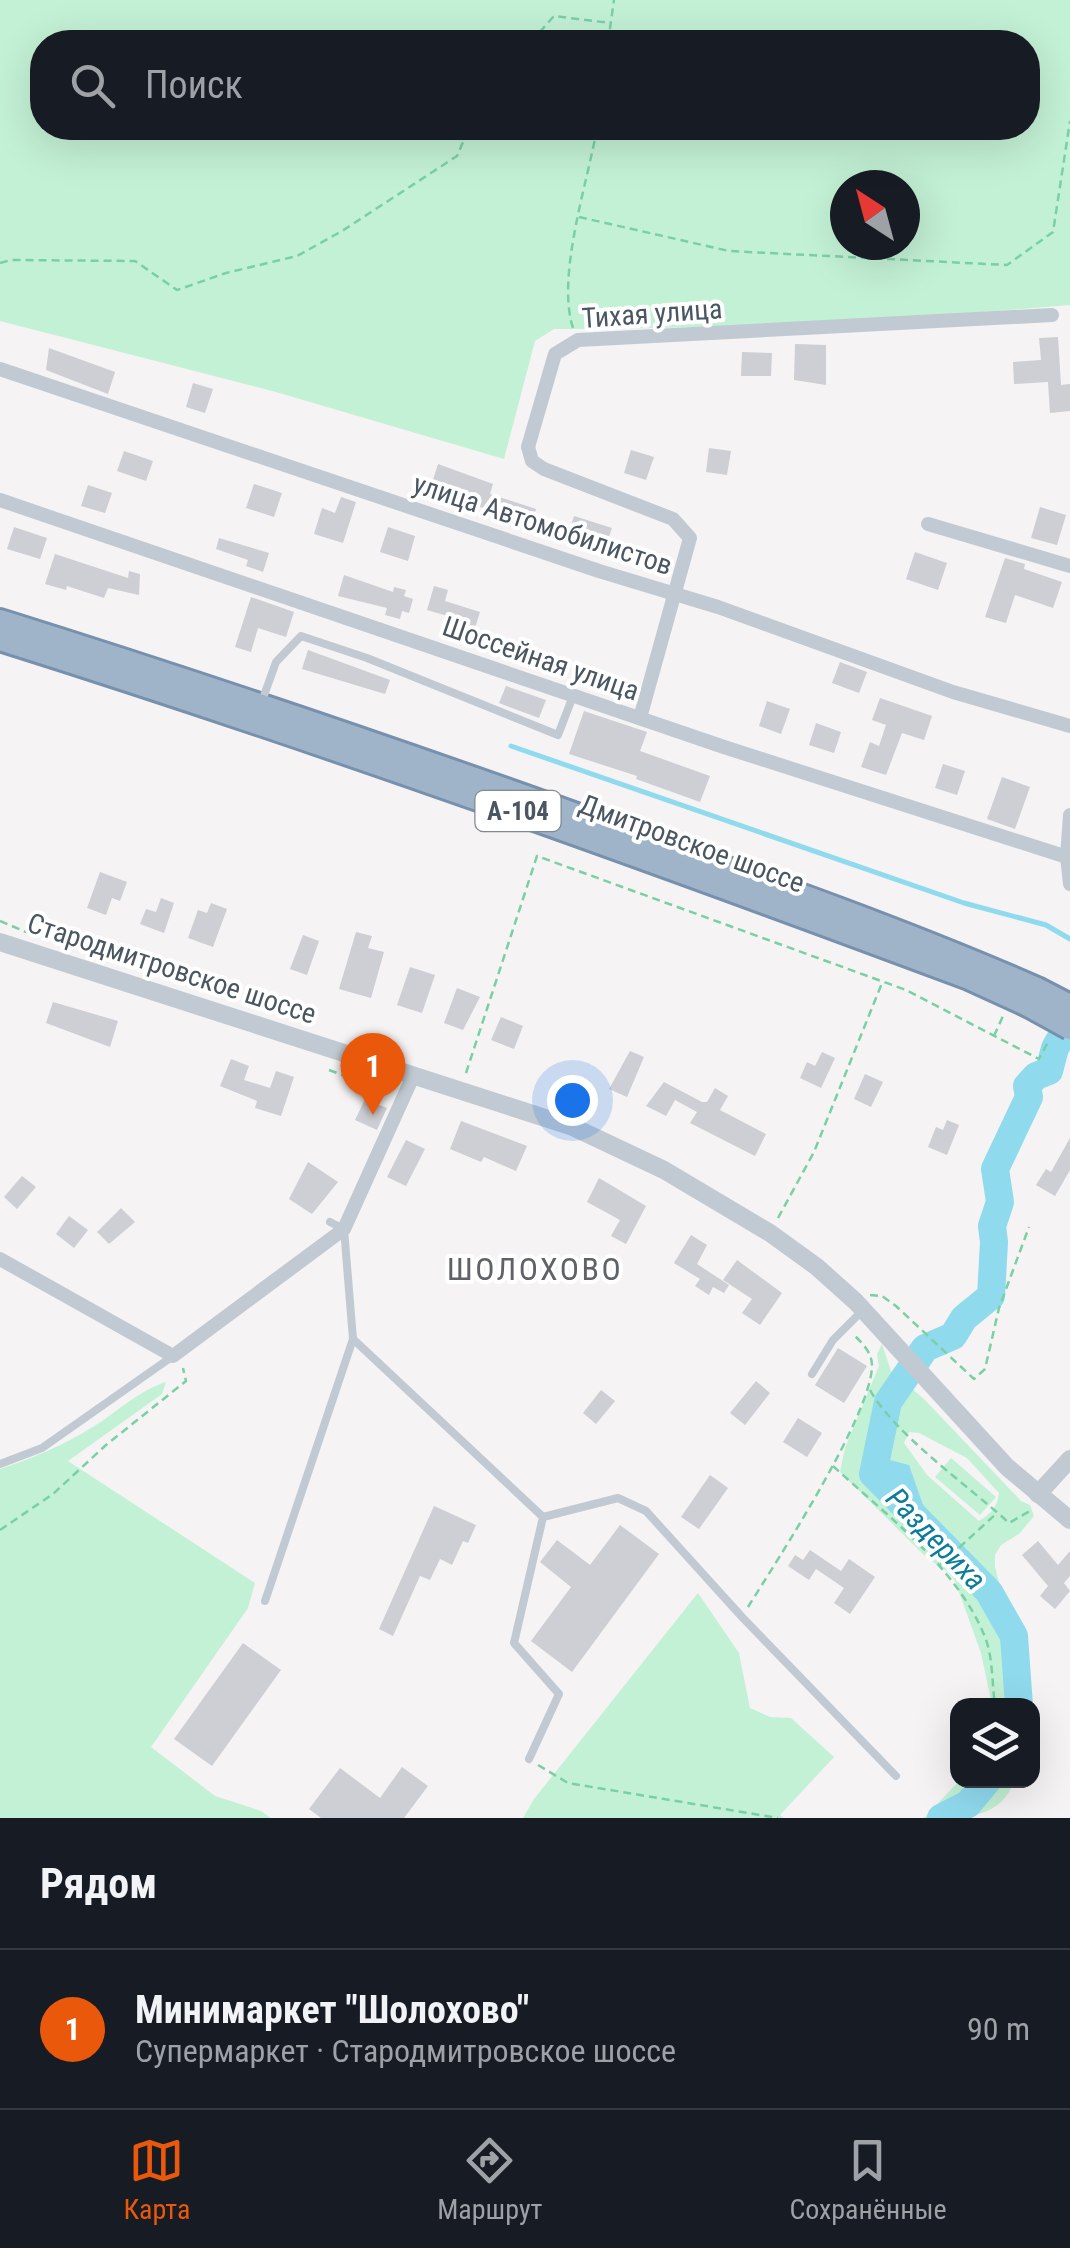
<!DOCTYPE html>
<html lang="ru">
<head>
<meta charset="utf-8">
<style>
	:root { --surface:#171b24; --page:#242831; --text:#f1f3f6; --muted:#9ea1a6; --line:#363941; --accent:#ea580c }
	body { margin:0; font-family:"Roboto Condensed",sans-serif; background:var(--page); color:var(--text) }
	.controls { position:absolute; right:30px; bottom:30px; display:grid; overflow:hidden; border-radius:20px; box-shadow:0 10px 40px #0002 }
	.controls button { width:90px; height:90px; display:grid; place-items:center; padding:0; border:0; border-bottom:2px solid var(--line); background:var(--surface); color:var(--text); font:50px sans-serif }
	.compass { position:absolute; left:830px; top:170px; width:90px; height:90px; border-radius:50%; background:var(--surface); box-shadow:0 10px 40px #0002; rotate:324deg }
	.you { position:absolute; left:572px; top:1100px; width:35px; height:35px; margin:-25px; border:8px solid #fff; border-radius:50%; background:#1a73e8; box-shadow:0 0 0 15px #1a73e833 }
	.badge { display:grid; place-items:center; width:65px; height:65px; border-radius:50%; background:var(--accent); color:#fff; font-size:32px; font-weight:700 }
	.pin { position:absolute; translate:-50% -82px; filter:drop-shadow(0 2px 5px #0008) }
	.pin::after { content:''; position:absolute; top:52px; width:35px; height:30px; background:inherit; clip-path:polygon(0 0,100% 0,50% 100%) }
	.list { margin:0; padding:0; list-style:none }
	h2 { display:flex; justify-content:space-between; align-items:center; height:130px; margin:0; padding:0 40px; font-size:42px }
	h2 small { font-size:32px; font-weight:400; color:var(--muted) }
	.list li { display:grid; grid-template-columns:65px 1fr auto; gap:30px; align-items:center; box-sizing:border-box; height:160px; padding:0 40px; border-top:2px solid var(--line) }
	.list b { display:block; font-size:38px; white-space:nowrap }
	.list p { margin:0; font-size:32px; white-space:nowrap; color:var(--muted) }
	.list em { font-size:32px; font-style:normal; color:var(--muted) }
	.icon { flex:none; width:55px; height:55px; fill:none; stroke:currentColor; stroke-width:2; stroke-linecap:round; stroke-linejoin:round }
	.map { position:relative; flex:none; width:1070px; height:1818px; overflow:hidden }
	.search { position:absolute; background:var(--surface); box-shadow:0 10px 40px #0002; left:30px; right:30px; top:30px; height:110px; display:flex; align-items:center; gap:25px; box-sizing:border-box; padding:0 35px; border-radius:40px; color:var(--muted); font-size:38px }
	.sheet { height:290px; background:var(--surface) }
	nav { display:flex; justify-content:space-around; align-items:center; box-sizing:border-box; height:140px; border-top:2px solid var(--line); background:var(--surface); font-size:28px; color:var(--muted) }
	nav a { display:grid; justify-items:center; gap:5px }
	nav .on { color:var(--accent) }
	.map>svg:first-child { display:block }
	.green { fill:#c3f1d5; fill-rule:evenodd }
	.water { fill:#90daee }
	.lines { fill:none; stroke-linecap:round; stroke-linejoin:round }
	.stream { stroke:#90daee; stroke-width:5 }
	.river { stroke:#90daee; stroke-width:28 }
	.building { fill:#cdcfd5 }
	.trunk-casing { stroke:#7690ad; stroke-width:28 }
	.path { stroke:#7ad0a6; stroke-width:2.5; stroke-dasharray:8 5; stroke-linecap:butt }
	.service { stroke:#c1cad2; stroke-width:8 }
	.minor { stroke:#c1cad2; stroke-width:14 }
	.tertiary { stroke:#c1cad2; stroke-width:18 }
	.trunk { stroke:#9fb4c9; stroke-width:22 }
	.trunk-bridge-casing { stroke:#7690ad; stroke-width:28; stroke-linecap:butt }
	.trunk-bridge { stroke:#9fb4c9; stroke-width:22 }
	.labels { text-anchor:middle; stroke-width:8; stroke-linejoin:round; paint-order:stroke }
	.shield { fill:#fff; stroke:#808990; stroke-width:2.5 }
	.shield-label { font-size:25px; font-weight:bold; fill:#4a5661 }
	.street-label { font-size:28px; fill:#4a5661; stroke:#fff }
	.water-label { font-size:30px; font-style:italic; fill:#0c7c9b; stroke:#fff }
	.quarter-label { font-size:32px; letter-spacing:2.5px; fill:#5f6368; stroke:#fff }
</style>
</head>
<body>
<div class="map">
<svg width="1070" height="1818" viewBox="0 0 1070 1818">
	<rect width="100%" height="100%" fill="#f5f3f3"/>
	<g class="green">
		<path d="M0 0H1070V305C899 320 726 329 554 329L535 341 504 459 276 392 0 321ZM42 42H1028V128H42ZM845 185H905V245H845Z"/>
		<path d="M882 1344 891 1371 924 1399 1021 1501 1030 1505 1034 1516 1019 1534 1001 1545 995 1555V1567L1003 1598 1024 1641 1026 1705H992L981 1653 955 1581 948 1572 927 1558 840 1472 845 1448 879 1366 877 1354ZM909 1432 919 1433 967 1458 999 1493C997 1507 992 1513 979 1521L927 1475 904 1443Z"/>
		<path d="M166 1382 162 1394 68 1461 255 1583 248 1608 151 1747 215 1796 261 1811 271 1818H0V1469C31 1459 64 1445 93 1427 117 1412 138 1391 166 1382Z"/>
		<polygon points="951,1458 996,1497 980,1515 935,1477"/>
		<polygon points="698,1593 739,1653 750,1708 770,1717 791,1718 834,1757 780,1815 784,1818 523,1818 534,1799"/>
		<path d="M959 1781V1780L1014 1781C1001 1818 967 1818 924 1818Z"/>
	</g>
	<polygon class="water" points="886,1459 909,1465 929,1522 925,1536 901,1519 871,1481 874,1463"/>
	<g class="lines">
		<polyline class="stream" points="511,746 964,903 1046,925 1070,939"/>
		<g class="river">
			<polyline points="1019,1706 1014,1636 989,1592 873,1474 888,1402 925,1348 953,1336 964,1318 991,1296 994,1242 992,1226 1000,1202 995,1169 1029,1097 1027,1086 1036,1076 1049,1071 1055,1048 1070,1022"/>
			<polyline points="941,1818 968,1804 988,1780"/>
		</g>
	</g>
	<g class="building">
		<polygon points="1058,337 1061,385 1070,384 1070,411 1050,413 1048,382 1014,384 1013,362 1041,360 1039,338"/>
		<polygon points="795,344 826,345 826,385 794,380"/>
		<polygon points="49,348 115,372 108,394 46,370"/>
		<polygon points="742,352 772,353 771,376 741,376"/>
		<polygon points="193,383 213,389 205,413 186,407"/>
		<polygon points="709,448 731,451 727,475 706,472"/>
		<polygon points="631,450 654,457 646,480 624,473"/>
		<polygon points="124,451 153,461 146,481 117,471"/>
		<polygon points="438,464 493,484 490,494 536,509 531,525 430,489"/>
		<polygon points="254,484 282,493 274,517 246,508"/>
		<polygon points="88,485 112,493 105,513 81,506"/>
		<polygon points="341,497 356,502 343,543 314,534 322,508 335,513"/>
		<polygon points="1040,507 1066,515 1057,545 1031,538"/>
		<polygon points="574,516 612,528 605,548 568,536"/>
		<polygon points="14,527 47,538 40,559 7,549"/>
		<polygon points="388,527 415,536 408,561 380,552"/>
		<polygon points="219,538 269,553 263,572 246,566 248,560 216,549"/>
		<polygon points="915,552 947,563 938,590 906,579"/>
		<polygon points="55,554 128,578 129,571 140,574 139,595 108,588 104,598 67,586 66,590 45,584"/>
		<polygon points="1005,558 1025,564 1024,569 1062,582 1053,608 1015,595 1006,623 985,617"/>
		<polygon points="344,575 393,592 394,587 406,590 404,596 413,599 409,613 402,611 400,619 385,615 387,608 338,596"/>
		<polygon points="434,586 448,590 445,601 480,612 474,631 449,623 451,617 427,610"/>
		<polygon points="251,597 294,612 286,637 258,628 251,652 235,647"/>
		<polygon points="308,650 390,680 385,694 302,669"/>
		<polygon points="840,662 867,672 859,693 832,683"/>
		<polygon points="506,686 546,700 539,718 499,703"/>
		<polygon points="880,698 932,716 924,740 902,733 886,775 861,767 870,742 879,746 886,725 872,720"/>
		<polygon points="767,701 790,709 781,734 759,726"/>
		<polygon points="584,711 647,732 640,751 710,776 700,802 636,779 637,776 569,754"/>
		<polygon points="816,723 841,732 834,753 809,745"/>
		<polygon points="943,764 965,771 957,795 935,788"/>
		<polygon points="1002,777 1030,787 1015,829 987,819"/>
		<polygon points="100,872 127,882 120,901 112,898 106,915 87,908"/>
		<polygon points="161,898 174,903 164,933 140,924 146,909 156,912"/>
		<polygon points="211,903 227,909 213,947 188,938 198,910 207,913"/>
		<polygon points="356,932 372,936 368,948 384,952 371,998 339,989"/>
		<polygon points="303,935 319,941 307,975 290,969"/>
		<polygon points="410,967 435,975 422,1013 397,1005"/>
		<polygon points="457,988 480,997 463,1030 444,1023"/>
		<polygon points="53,1002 118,1021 110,1047 46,1023"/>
		<polygon points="501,1017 523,1026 514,1049 491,1040"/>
		<polygon points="630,1051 644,1057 627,1097 609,1089"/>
		<polygon points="822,1052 835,1058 821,1088 800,1078 807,1062 815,1066"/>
		<polygon points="231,1059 249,1066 244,1080 270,1088 276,1071 294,1077 281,1116 255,1108 257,1101 220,1086"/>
		<polygon points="865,1074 883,1082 871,1107 854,1099"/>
		<polygon points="664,1082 702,1102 707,1102 715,1088 728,1096 720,1110 766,1134 755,1156 690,1123 697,1112 675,1100 666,1116 646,1106"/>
		<polygon points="365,1099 387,1108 377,1130 355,1120"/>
		<polygon points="947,1120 959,1125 947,1155 928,1147 936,1127 943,1130"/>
		<polygon points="461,1121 527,1146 516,1171 484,1157 481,1162 450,1149"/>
		<polygon points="1070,1138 1070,1170 1055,1196 1036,1185 1046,1169 1051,1172"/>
		<polygon points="406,1140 425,1149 406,1186 387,1177"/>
		<polygon points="308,1162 338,1182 312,1214 289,1199"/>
		<polygon points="22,1176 36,1187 17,1209 4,1197"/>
		<polygon points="599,1178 646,1206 626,1244 611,1236 620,1220 587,1202"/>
		<polygon points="121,1208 135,1222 109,1244 97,1232"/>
		<polygon points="69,1216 88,1230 74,1248 56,1234"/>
		<polygon points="691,1235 707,1245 697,1264 729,1285 724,1293 713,1287 709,1295 695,1286 700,1279 674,1263"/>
		<polygon points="737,1260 782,1293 760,1325 742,1313 752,1299 723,1280"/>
		<polygon points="838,1348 867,1366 844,1403 815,1385"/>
		<polygon points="756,1381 770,1393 745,1425 730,1413"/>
		<polygon points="601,1390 615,1401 596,1424 583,1413"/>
		<polygon points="798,1418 822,1433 807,1457 783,1442"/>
		<polygon points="710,1475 728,1488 699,1529 681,1517"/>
		<polygon points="434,1506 476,1525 468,1543 463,1541 452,1565 440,1559 430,1580 420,1576 393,1636 379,1629"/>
		<polygon points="620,1525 659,1554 572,1672 531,1641 571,1587 540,1562 557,1540 590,1565"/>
		<polygon points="1038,1541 1058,1565 1070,1551 1070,1576 1064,1583 1070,1591 1055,1609 1040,1596 1048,1586 1022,1555"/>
		<polygon points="810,1550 841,1571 849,1559 875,1577 850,1614 834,1603 844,1588 816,1569 809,1580 788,1566 795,1555 803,1560"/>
		<polygon points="243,1643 281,1670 212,1766 174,1739"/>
		<polygon points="402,1767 428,1786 404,1818 321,1818 309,1809 340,1768 380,1798"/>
	</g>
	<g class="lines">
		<g class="trunk-casing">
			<g id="trunk">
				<path d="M0 621C208 686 413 756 618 830 759 880 900 929 1037 989"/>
				<path d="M0 639C327 742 648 858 969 978L1028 1005"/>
			</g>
		</g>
		<g class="path">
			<polyline points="531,42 554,16 610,23"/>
			<polyline points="608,42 614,0"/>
			<polyline points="579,217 729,251 1007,265 1053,232 1070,121"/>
			<polyline points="0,263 11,260 135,261 177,290 226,273 297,256 342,231 457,156 469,128"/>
			<path d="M573 328C556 276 588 181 597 128"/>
			<polyline points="0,921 31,934"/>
			<polyline points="994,1036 1003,1016"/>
			<polyline points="329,1070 388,1092"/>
			<polyline points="466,1073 537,856 906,990 1039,1059 1049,1040"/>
			<polyline points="778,1218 814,1152 882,983"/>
			<polyline points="870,1295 882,1296 896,1306 974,1379 985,1369 999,1308 1029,1227"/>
			<path d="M870 1390C895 1435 970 1487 1009 1523L1030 1511"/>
			<path d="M833 1466C887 1516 957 1567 985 1637 993 1657 992 1684 995 1706"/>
			<polyline points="0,1530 53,1494 106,1445 186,1381 183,1368"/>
			<polyline points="940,1565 997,1513"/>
			<path d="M748 1607C778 1559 871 1416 872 1366 872 1352 862 1343 853 1334"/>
			<polyline points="538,1765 568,1783 778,1818"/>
		</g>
		<g class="service">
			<polyline points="262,701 276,662 301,636 367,658 558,735 573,696"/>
			<polyline points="330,1222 344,1229 353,1339"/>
			<polyline points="812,1374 833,1340 863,1310"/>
			<polyline points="0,1464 42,1448 173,1356"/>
			<polyline points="543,1517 618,1498 646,1511 742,1617 896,1776"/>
			<polyline points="265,1601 353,1339 543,1517 514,1643 559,1694 529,1759"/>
		</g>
		<g class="minor">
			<polyline points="0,369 599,571 718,607 953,692 1070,726"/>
			<polyline points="0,500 724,747 1067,857"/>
			<polyline points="928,524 1070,566"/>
			<polyline points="640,718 690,538 673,519 544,469 532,461 528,447 555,354 578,340 1052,315"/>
			<polyline points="1070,815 1067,857 1070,884"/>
			<polyline points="0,1259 173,1356 344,1229 414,1074"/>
		</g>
		<g class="tertiary">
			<polyline points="0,942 573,1127 664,1170 770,1233 817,1267 856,1302 1007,1467 1070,1520"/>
			<polyline points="1038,1494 1070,1459"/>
		</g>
		<use href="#trunk" class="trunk"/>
		<g class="trunk-bridge-casing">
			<g id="trunk-bridge">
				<polyline points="1037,989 1070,1006"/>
				<polyline points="1028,1005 1070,1028"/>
			</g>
		</g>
		<use href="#trunk-bridge" class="trunk-bridge"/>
	</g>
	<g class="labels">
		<rect class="shield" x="475.5" y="791" width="85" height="40" rx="8"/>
		<g class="shield-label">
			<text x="518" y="820">А-104</text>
		</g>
		<g class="street-label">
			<text transform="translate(652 313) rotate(-4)" y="10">Тихая улица</text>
			<text transform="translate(543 524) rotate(18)" y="10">улица Автомобилистов</text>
			<text transform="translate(541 658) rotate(19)" y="10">Шоссейная улица</text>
			<text transform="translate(692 843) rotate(20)" y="10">Дмитровское шоссе</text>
			<text transform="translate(172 968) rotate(18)" y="10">Стародмитровское шоссе</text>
		</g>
		<g class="water-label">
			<text transform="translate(936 1539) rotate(46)" y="10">Раздериха</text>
		</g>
		<g class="quarter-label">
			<text x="535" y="1280">ШОЛОХОВО</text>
		</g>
	</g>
</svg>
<div class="controls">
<button><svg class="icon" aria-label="layers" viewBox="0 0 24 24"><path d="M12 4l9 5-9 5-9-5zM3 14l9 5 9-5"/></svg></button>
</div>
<svg class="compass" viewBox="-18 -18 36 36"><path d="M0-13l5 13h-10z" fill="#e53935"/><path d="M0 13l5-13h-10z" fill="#9ea1a6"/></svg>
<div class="you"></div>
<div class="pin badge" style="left:373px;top:1115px">1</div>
<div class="search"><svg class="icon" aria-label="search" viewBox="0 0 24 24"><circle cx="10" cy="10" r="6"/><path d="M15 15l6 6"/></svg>Поиск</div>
</div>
<section class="sheet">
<h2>Рядом<small></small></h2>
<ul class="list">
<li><span class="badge">1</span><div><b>Минимаркет &quot;Шолохово&quot;</b><p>Супермаркет · Стародмитровское шоссе</p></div><em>90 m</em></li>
</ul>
</section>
<nav>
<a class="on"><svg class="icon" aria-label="map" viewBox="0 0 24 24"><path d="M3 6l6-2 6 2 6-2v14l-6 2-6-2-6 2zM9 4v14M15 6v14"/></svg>Карта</a>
<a><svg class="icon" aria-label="directions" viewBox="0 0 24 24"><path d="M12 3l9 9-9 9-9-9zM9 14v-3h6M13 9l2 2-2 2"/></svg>Маршрут</a>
<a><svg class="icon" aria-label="saved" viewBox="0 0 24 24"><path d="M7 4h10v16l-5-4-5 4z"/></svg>Сохранённые</a>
</nav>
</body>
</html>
